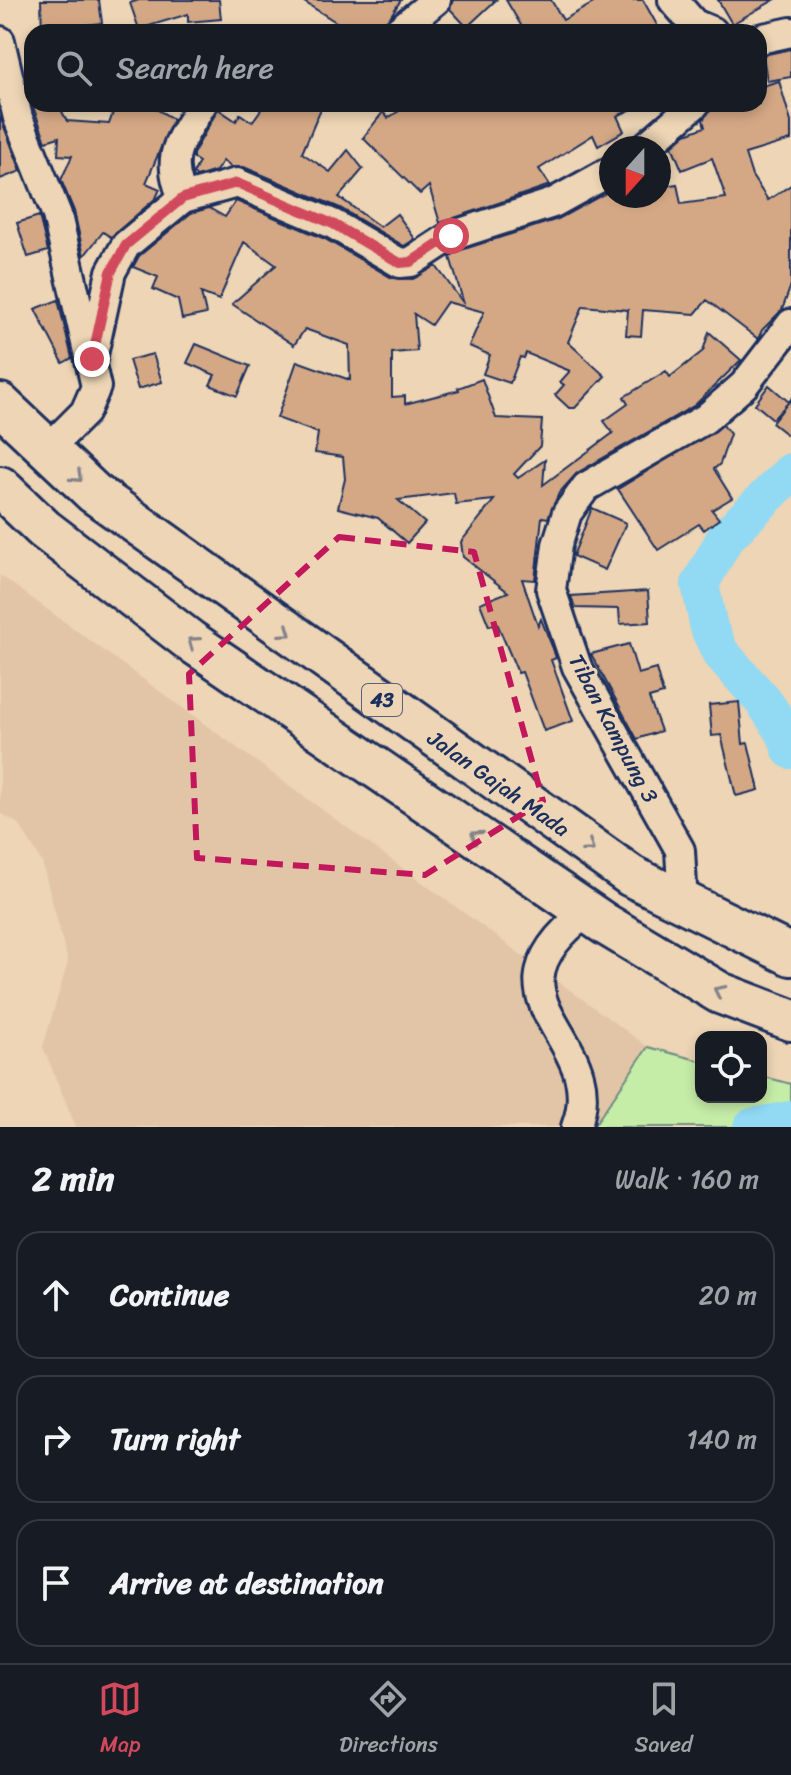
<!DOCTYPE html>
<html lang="en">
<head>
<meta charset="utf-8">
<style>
	:root { --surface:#171b24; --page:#242831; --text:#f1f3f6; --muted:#9ea1a6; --line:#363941; --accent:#d1495b }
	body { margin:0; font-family:Sriracha,sans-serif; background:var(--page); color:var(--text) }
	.controls { position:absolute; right:24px; bottom:24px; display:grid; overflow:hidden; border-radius:16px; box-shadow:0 4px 12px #0003 }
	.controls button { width:72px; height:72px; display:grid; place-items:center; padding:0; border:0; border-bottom:2px solid var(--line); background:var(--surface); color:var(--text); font:40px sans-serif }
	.compass { position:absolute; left:599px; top:136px; width:72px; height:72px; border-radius:50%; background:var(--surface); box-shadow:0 4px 12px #0003; rotate:201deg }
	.stop { position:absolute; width:24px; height:24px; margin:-18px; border:6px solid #d1495b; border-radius:50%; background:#fff }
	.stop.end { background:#d1495b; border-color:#fff; box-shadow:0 2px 8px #0008 }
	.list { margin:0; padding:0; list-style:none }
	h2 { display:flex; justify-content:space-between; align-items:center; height:104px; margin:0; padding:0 32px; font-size:34px }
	h2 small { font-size:26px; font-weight:400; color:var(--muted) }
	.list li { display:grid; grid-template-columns:52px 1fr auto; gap:24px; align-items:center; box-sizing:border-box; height:128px; margin:0 16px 16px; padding:0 16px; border:2px solid var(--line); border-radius:24px }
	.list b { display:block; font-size:30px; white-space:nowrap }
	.list em { font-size:26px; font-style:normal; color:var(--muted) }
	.icon { flex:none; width:44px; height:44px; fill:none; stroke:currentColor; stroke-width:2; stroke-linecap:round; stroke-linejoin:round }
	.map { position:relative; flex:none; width:791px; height:1127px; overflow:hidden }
	.search { position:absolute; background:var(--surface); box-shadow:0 4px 12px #0003; left:24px; right:24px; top:24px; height:88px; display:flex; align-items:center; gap:20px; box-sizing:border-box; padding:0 28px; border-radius:24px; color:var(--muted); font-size:30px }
	.sheet { height:536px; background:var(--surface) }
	nav { display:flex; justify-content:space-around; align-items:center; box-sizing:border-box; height:112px; border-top:2px solid var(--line); background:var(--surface); font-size:22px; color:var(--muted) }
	nav a { display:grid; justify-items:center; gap:4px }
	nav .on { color:var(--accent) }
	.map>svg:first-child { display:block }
	.built { fill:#e2c5a6 }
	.green { fill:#c5eda8; stroke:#708e83; stroke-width:2 }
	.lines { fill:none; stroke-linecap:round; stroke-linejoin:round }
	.river { stroke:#92d9f3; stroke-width:38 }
	.building { fill:#d4a885; stroke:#1b2f5e; stroke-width:2 }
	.minor-casing { stroke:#1b2f5e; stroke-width:34 }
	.highway-casing { stroke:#1b2f5e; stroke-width:46 }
	.minor { stroke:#edd5b5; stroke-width:28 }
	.highway { stroke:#edd5b5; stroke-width:40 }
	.oneway { stroke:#84828a }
	.route { stroke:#d1495b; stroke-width:10 }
	.marked { fill:none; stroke:#c2185b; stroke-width:6; stroke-dasharray:16 10; stroke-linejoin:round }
	.labels { text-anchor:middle; stroke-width:6; stroke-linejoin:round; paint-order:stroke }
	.shield { fill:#edd5b5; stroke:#5a6178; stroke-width:2 }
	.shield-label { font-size:20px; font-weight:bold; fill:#1b2f5e }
	.street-label { font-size:22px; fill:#1b2f5e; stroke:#edd5b5 }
</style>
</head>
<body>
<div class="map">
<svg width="791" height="1127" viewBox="0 0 791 1127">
	<rect width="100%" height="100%" fill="#edd5b5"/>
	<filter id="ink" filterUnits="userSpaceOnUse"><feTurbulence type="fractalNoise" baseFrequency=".0125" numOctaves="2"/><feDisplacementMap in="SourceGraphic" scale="16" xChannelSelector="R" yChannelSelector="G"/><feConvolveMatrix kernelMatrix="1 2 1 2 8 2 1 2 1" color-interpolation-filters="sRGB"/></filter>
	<g filter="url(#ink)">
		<polygon class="built" points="0,575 648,1047 593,1127 76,1127 43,1047 68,962 42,862 19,824 0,813"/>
		<polygon class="green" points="648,1047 701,1061 701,1097 761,1097 761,1076 791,1084 791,1127 593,1127"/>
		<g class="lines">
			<g class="river">
				<polyline points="791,472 725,538 700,584 709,628 720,652 764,702 785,733 791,750"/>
				<polyline points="752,1127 791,1120"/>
			</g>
		</g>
		<g class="building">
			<polygon points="41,0 99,0 102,23 69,27 70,32 42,32"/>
			<polygon points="139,0 219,0 221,19 188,22 188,14 139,29 130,3"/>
			<polygon points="301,0 401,0 380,32 352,32"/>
			<polygon points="453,0 496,0 467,27 450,9"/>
			<polygon points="506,0 551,0 563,20 599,0 643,0 661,32 525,32"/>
			<polygon points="718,0 774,0 732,24"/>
			<polygon points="791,49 791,77 767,81 763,55"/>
			<polygon points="779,81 791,122 791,140 745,154 752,176 768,200 791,185 791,285 782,310 762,330 758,339 707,300 695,314 643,310 641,336 626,335 628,310 583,306 568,342 605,376 575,408 569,408 555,395 564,385 560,382 570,371 526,353 524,358 520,357 510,383 483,374 490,355 469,346 484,312 447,302 431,325 414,314 417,351 392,353 392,397 405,396 405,404 459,390 458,388 482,379 496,418 542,420 540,446 514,474 518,478 545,460 543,485 613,433 604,421 628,404 624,397 666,371 670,377 703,351 709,332 741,360 695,405 577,473 559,493 548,518 542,517 535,580 522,579 538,626 541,619 553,649 556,658 551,660 573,721 544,731 522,672 518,673 497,623 489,626 480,603 508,592 463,557 461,542 494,500 456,504 454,493 398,500 425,523 407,543 378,518 338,508 345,479 343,457 315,453 318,433 277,418 297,361 350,380 349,345 305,329 294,345 232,304 276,265 244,242 219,300 201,293 206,314 182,319 178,300 153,289 158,277 133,267 139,256 191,213 209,208 225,217 236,201 325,239 392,278 413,279 436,266 464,304 450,257 458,251 558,219 611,190 611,196 659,196 659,187 677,184 681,204 726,198 712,158 682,170 672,146 686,134 705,127 703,120 712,104 759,104 759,87"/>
			<polygon points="32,104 44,104 45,108 45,104 58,104 67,121 109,124 116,104 148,104 173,119 146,183 160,189 156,198 111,237 103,232 84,256 74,211 61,180 72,156 58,155 59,137 46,141"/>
			<polygon points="265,104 323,104 302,153 330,172 348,150 363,169 339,197 380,227 397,214 415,239 404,246 340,208 244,167 231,167 223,161 216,171 197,177 193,174 199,162 193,158 193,154 218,109 236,121 240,114 252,122"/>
			<polygon points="410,104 446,104 452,109 460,104 643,104 617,116 624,131 598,146 593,135 539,169 550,185 440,223 429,186 420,194 363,138 383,112 388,118"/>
			<polygon points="0,116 21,171 0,179"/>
			<polygon points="39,216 48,251 28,257 17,223"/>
			<polygon points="58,300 72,358 63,363 35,309"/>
			<polygon points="196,344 250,366 237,396 210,385 215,375 187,363"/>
			<polygon points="153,354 162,382 138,389 129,360"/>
			<polygon points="769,385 789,402 773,419 755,404"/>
			<polygon points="791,399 791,438 772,423"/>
			<polygon points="723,425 730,434 720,464 714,469 732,498 712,510 719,519 704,530 699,524 658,550 618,489"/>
			<polygon points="592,508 626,523 605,570 573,556"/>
			<polygon points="648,591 650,622 620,624 619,609 575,608 571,596"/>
			<polygon points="629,644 638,674 656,669 663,694 649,698 661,731 637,739 591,654"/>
			<polygon points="739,702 743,744 748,743 759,790 736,796 721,735 712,736 709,705"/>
		</g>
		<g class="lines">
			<g class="minor-casing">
				<g id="minor">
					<polyline points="673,0 694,24 713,32"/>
					<polyline points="397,32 436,0"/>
					<polyline points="759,39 791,32"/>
					<polyline points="0,41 18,118 57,215 96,387 85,412 48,449"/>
					<polyline points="644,148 695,104"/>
					<path d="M183 198C164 155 180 142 202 104"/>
					<polyline points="92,359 111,272 126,245 183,198 237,183 333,224 400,263 411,262 451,236 553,203 611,171"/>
					<polyline points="683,905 680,850 577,667 551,590 557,545 567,513 586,487 705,419 744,385 791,324"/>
					<path d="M576 1127C612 1034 468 1002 588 911"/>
				</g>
			</g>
			<g class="highway-casing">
				<g id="highway">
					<polyline points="0,404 94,493 631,876 791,955"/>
					<polyline points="0,487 44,529 189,640 605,924 720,993 791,1020"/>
				</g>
			</g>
			<use href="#minor" class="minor"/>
			<use href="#highway" class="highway"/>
		</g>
		<defs><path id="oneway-chevron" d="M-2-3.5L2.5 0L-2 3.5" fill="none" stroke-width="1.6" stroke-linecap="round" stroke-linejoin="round" transform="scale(2)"/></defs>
		<g class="oneway">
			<use href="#oneway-chevron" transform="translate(77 477) rotate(43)"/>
			<use href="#oneway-chevron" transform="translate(286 632) rotate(35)"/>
			<use href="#oneway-chevron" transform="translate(193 642) rotate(-144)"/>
			<use href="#oneway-chevron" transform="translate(476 836) rotate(-146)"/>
			<use href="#oneway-chevron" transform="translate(589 847) rotate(35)"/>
			<use href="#oneway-chevron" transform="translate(719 991) rotate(-153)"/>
		</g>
	</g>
	<g class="lines" filter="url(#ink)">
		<polyline class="route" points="92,359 111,272 126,245 183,198 237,183 333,224 400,263 411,262 451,236"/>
	</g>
	<path class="marked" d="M339 537 474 552 543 801 425 875 197 858 189 674Z"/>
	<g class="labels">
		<rect class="shield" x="362" y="684" width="40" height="32" rx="6"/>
		<g class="shield-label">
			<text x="382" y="707">43</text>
		</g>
		<g class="street-label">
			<text transform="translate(614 728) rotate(62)" y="8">Tiban Kampung 3</text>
			<text transform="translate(499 783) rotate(35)" y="8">Jalan Gajah Mada</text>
		</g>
	</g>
</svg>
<div class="controls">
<button><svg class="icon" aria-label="locate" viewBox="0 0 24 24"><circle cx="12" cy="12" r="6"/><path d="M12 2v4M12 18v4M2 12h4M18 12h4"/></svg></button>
</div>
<svg class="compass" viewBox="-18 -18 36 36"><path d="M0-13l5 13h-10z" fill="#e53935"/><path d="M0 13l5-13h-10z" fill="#9ea1a6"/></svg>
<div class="stop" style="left:451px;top:236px"></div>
<div class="stop end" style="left:92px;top:359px"></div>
<div class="search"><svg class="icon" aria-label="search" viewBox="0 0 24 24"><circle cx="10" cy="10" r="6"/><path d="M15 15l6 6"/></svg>Search here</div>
</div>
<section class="sheet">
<h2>2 min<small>Walk · 160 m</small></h2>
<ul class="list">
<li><svg class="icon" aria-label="ahead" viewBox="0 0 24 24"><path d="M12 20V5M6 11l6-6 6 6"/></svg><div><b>Continue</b></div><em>20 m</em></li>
<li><svg class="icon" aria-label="right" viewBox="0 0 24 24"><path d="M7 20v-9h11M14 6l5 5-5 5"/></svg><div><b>Turn right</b></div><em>140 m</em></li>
<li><svg class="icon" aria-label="arrive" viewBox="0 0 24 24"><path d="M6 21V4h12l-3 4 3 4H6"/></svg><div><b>Arrive at destination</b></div></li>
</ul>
</section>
<nav>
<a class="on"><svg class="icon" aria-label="map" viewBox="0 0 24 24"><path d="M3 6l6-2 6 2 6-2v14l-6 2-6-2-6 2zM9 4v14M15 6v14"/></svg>Map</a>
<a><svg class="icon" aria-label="directions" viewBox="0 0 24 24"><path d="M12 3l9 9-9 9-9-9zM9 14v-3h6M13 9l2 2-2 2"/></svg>Directions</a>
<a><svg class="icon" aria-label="saved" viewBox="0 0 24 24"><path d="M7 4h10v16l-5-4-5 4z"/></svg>Saved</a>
</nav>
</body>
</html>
